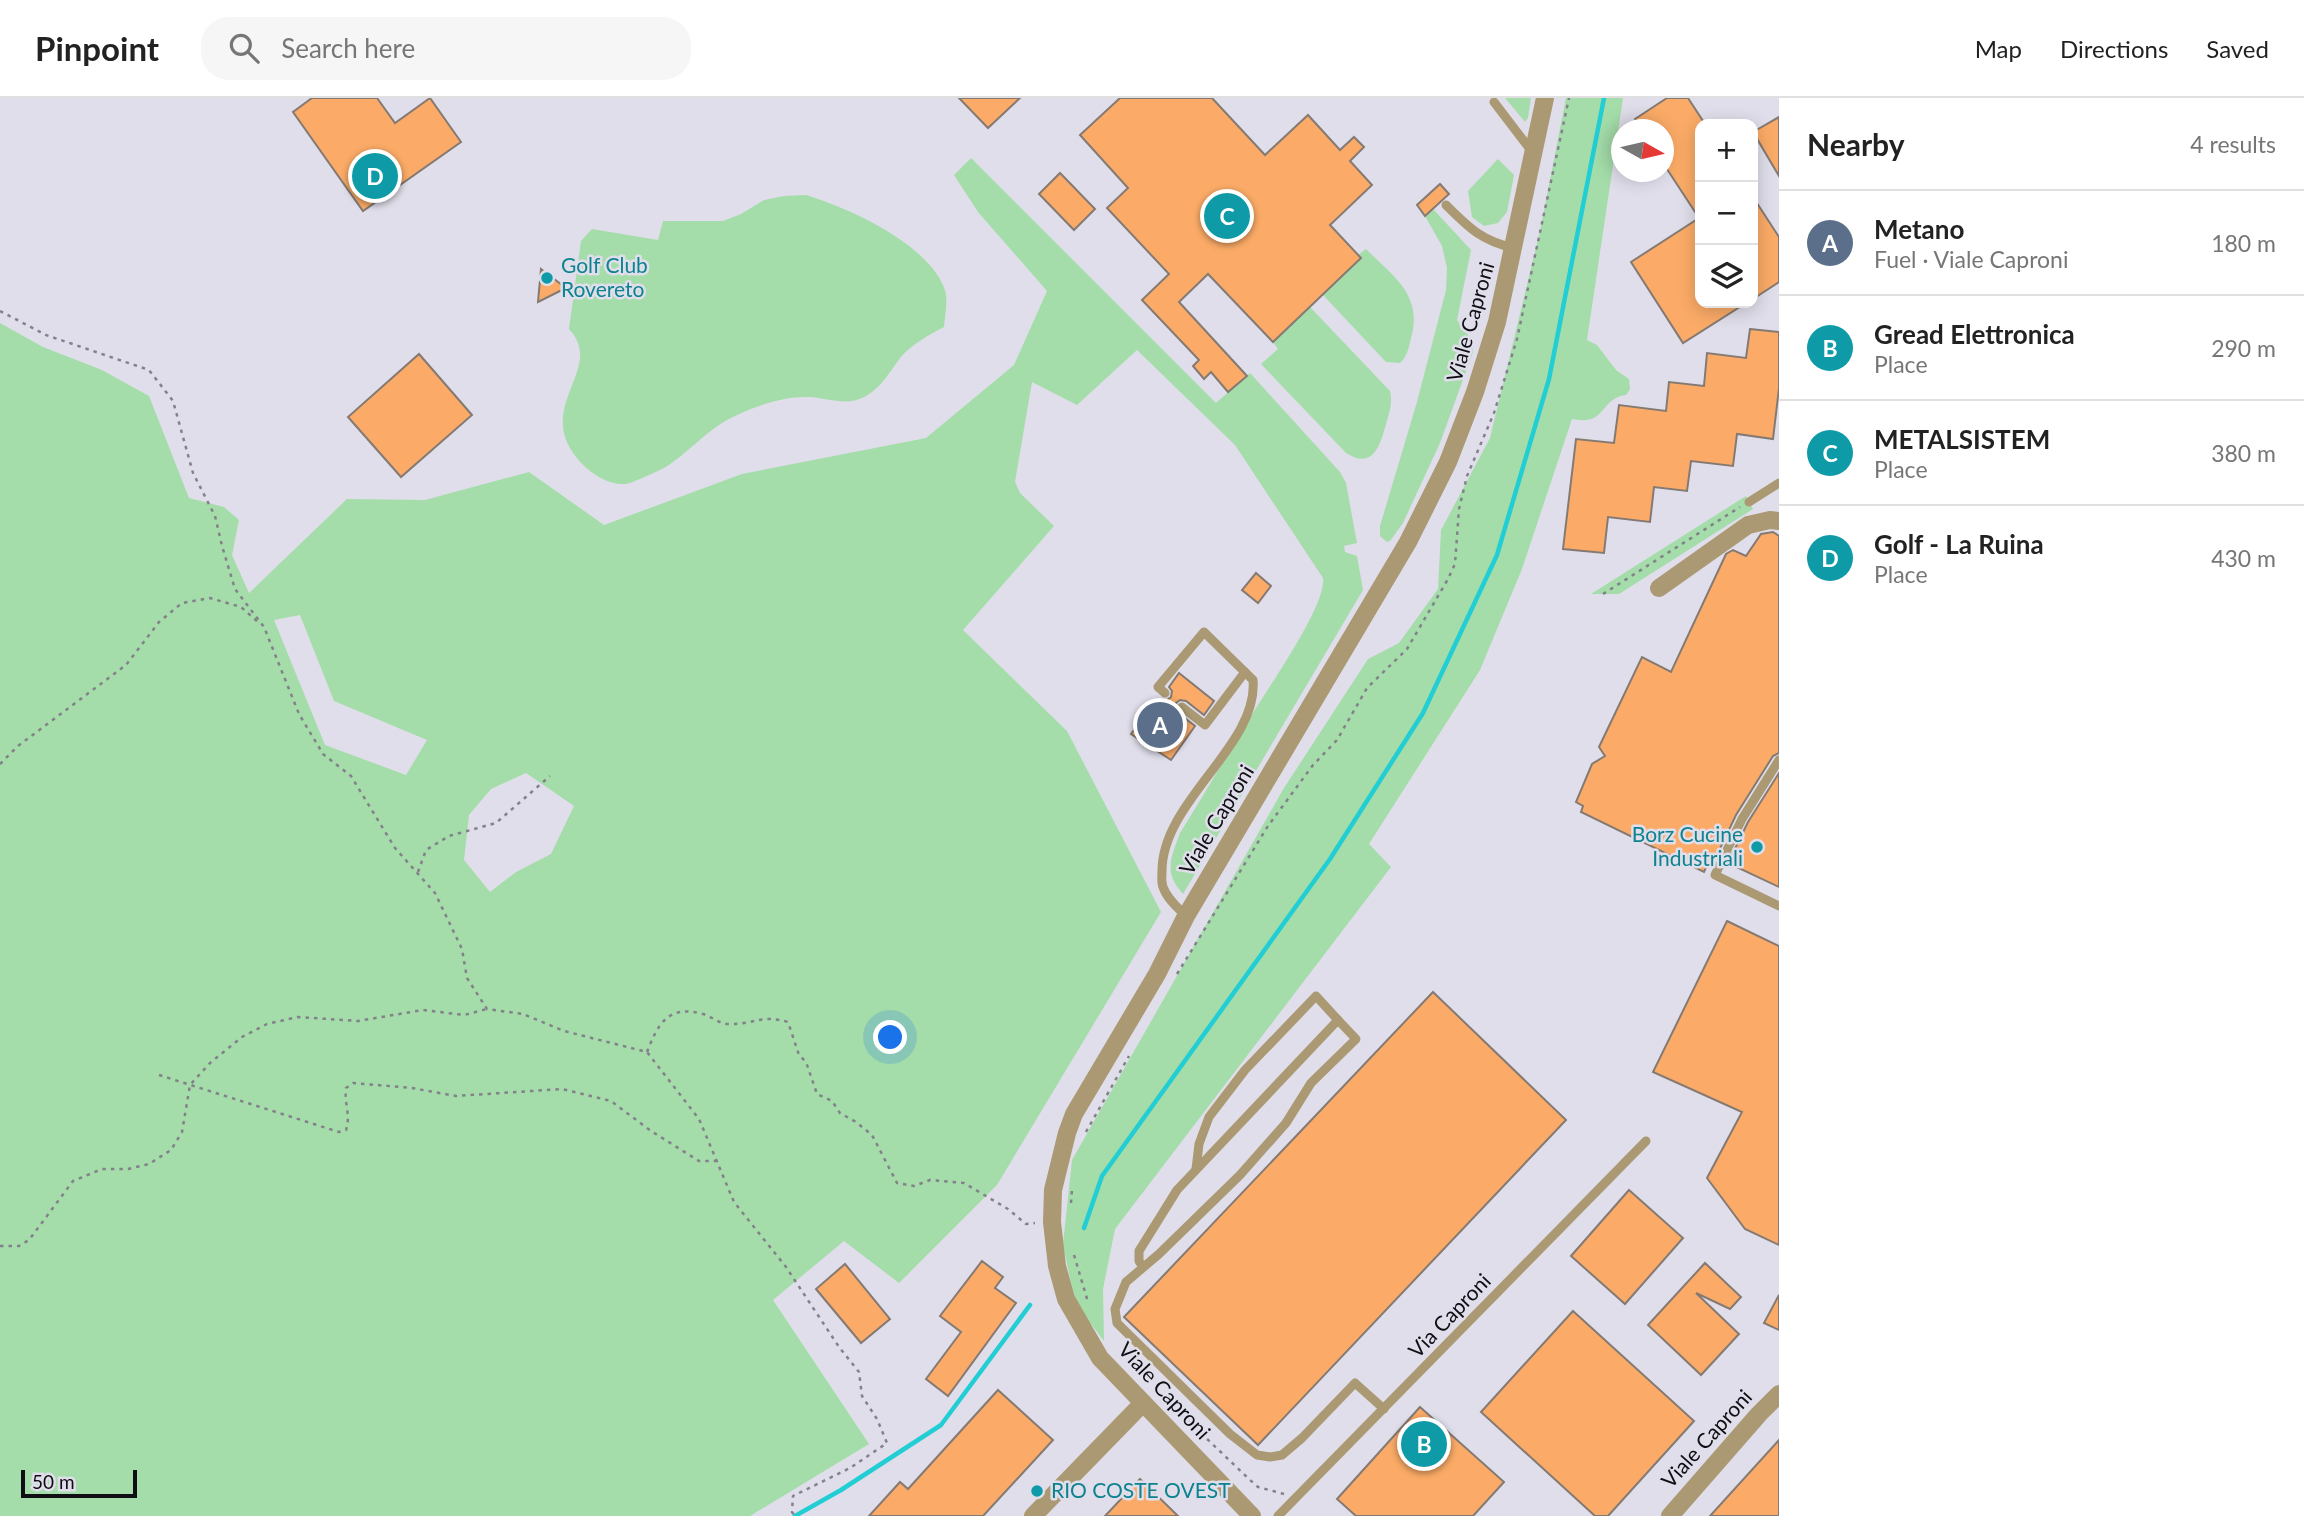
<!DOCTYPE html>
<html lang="en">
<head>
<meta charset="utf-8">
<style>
	:root { --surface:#fff; --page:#f6f6f6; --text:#222; --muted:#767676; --line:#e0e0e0; --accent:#b45309 }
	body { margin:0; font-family:Lato,sans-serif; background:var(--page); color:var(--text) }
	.controls { position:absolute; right:21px; top:21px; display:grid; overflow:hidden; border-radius:14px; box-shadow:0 4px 18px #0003 }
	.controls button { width:63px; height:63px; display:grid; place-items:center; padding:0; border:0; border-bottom:2px solid var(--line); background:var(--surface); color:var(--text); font:35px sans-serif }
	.compass { position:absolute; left:1611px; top:21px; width:63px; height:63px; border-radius:50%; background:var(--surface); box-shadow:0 4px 18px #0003; rotate:98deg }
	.scale { position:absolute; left:21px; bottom:18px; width:116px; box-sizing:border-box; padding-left:7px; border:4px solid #0f0e12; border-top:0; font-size:19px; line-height:24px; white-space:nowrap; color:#0f0e12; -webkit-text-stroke:5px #e0deea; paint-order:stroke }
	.you { position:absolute; left:891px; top:940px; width:24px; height:24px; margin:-18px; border:5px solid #fff; border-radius:50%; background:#1a73e8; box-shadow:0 0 0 10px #1a73e833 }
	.badge { display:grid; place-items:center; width:46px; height:46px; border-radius:50%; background:var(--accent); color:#fff; font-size:23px; font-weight:700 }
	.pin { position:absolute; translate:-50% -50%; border:4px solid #fff; box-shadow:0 2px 7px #0006 }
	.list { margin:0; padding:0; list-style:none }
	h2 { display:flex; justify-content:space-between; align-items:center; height:91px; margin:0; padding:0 28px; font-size:30px }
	h2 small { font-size:23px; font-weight:400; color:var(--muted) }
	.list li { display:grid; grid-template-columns:46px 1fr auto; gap:21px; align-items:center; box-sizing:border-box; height:105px; padding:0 28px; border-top:2px solid var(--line) }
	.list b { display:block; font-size:26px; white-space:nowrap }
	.list p { margin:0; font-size:23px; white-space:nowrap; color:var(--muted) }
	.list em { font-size:23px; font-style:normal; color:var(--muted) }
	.icon { flex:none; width:38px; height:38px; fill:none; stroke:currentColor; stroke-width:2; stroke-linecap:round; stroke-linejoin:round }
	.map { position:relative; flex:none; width:1779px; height:1418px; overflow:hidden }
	header { display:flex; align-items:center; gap:42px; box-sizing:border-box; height:98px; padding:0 35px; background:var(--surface); border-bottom:2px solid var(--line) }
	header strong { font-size:33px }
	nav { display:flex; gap:38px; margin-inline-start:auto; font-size:24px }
	.search { width:490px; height:63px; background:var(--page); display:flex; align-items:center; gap:18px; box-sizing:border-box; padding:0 24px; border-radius:28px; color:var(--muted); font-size:26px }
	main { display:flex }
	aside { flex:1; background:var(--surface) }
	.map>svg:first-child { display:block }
	.green { fill:#a4ddaa; fill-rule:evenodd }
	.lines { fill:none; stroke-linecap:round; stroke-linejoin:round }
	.stream { stroke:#22ced4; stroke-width:4.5 }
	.building { fill:#fbab67; stroke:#847a73; stroke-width:2 }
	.path { stroke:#83818a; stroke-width:2.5; stroke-dasharray:3.5 5; stroke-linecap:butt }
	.lane { stroke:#aa9972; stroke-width:9 }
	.street { stroke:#aa9972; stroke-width:18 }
	.culture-dot { fill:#0f9aa8; stroke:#e0deea; stroke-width:2.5 }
	.labels { text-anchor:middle; stroke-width:5; stroke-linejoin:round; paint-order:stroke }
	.culture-label { font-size:21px; fill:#0d838f; stroke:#e0deea; text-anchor:start }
	.street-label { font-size:21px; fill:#0f0e12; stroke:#e0deea }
</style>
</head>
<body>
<header>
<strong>Pinpoint</strong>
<div class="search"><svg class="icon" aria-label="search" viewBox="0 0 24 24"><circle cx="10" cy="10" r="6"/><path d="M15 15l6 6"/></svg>Search here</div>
<nav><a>Map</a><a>Directions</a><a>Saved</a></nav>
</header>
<main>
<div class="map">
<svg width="1779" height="1418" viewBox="0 0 1779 1418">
	<rect width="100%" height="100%" fill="#e0deea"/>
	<g class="green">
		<polygon points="1505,0 1531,0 1528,20 1525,24"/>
		<path d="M1566 0H1623L1587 242 1597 247 1616 272 1629 281 1630 291 1626 297C1598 301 1608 328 1572 321L1522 471 1480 572 1369 746 1391 769 1115 1131 1103 1191 1104 1243 1075 1205 1063 1146 1072 1062 1284 690 1368 561 1399 545 1438 491 1441 432 1490 340 1540 133Z"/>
		<path d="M971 60 1216 305 1250 275 1340 374 1346 385 1357 445 1344 448 1345 454 1357 458 1363 492 1183 796C1163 774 1171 760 1180 735 1207 692 1231 649 1258 607 1273 583 1327 505 1323 480L1235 347 1137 252 1077 307 1032 284 1015 384 1020 395 1054 428 963 532 1067 633 1161 814 997 1087 899 1185 844 1143 773 1202 869 1346 750 1418H0V225L43 249 102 272 149 298 189 400 224 409 239 422 232 457 249 495 347 401 425 402 529 374 604 427 742 376 926 340 1014 267 1047 193 978 114 954 77ZM300 517 334 603 427 642 406 677 325 647 274 522ZM526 675 574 708 551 756 516 774 490 794 464 762 469 717 491 691Z"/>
		<polygon points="1498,61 1514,77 1507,114 1498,125 1484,128 1472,119 1468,93"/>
		<path d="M806 97C849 110 929 146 945 192 948 202 945 218 944 229 930 236 911 247 901 259 890 273 882 289 866 298 847 309 829 300 809 299 784 298 759 307 737 317 709 329 690 354 664 370 657 374 648 377 640 381 636 382 630 386 625 386 606 387 587 373 576 359 535 307 606 270 569 231L581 143 592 131 658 142 663 123H723L741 116 764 102 784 98Z"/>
		<polygon points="1433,111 1471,152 1457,222 1471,241 1473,254 1440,345 1403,425 1390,443 1387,444 1380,438 1380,428 1417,304 1446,192 1447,170 1442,148 1425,118"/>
		<path d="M1366 151C1394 179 1423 197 1411 240 1409 249 1407 259 1400 265L1386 264 1323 197 1360 161 1358 157Z"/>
		<path d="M1310 209 1390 293C1393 305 1389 315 1386 326 1380 348 1373 372 1346 355L1261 266 1278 251 1273 244Z"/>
		<polygon points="1746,398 1753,411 1619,496 1591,496"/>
	</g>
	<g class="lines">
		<g class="stream">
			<polyline points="1084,1130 1102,1078 1330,761 1423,615 1497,457 1549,281 1604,0"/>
			<polyline points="795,1418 841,1392 941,1327 1030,1207"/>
		</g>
	</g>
	<g class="building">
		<polygon points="312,0 377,0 395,25 430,0 461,44 363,113 293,14"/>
		<polygon points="959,0 1020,0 988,30"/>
		<polygon points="1120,0 1212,0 1265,57 1308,17 1340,52 1354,39 1364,49 1350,63 1372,87 1330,127 1361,160 1273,244 1208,176 1179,204 1247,278 1228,294 1211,274 1204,281 1193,268 1199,262 1142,202 1169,176 1107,110 1128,90 1080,37"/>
		<polygon points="1667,0 1688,0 1705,26 1700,26 1700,205 1746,205 1683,245 1631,164 1699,120 1663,65 1663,32 1642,32 1635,21"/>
		<polygon points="1779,19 1779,78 1753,34"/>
		<polygon points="1060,75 1095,111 1074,132 1039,96"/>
		<polygon points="1440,86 1449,96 1425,118 1417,107"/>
		<polygon points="1753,99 1779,139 1779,184 1753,201"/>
		<polygon points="541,171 566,190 538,204"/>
		<polygon points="1750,231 1779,234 1779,290 1773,341 1737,336 1733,368 1691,363 1687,393 1654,389 1650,424 1608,419 1604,455 1563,451 1576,341 1614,345 1619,307 1666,313 1669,284 1704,288 1707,255 1746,260"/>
		<polygon points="419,256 472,317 401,379 348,319"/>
		<polygon points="1773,434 1779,438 1779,655 1773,658 1736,717 1716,759 1712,757 1704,774 1581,714 1583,708 1576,704 1592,666 1605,658 1599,649 1642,559 1671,574 1726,456 1733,452 1746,458 1761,436"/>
		<polygon points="1256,475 1271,488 1258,505 1242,492"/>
		<polygon points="1179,575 1214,603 1204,617 1186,603 1180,602 1176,605 1177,614 1195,628 1171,662 1131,636 1154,605 1157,607 1161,601 1167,602 1171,599 1172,593 1169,589"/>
		<polygon points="1779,675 1779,789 1728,765 1748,724"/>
		<polygon points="1727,823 1779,848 1779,1147 1745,1131 1707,1080 1742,1014 1653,974"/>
		<polygon points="1433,894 1566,1022 1258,1347 1124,1219"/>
		<polygon points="1629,1092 1683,1140 1625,1206 1571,1158"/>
		<polygon points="982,1163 1003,1179 995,1190 1016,1205 948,1298 926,1281 961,1234 940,1218"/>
		<polygon points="1705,1165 1741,1199 1730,1211 1696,1195 1739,1236 1701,1277 1648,1227"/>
		<polygon points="845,1166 890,1221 861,1245 816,1191"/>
		<polygon points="1779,1197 1779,1232 1764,1225"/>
		<polygon points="1573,1213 1694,1323 1608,1418 1595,1418 1481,1314"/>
		<polygon points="998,1292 1053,1342 983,1418 869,1418 900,1384 908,1391"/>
		<polygon points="1420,1309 1504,1384 1473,1418 1356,1418 1337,1401"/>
		<polygon points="1779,1342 1779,1418 1710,1418"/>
		<polygon points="1140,1381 1178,1418 1105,1418"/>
	</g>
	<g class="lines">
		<g class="path">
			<polyline points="0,213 46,237 149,272 173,303 193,375 215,418 222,448 235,491 264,529 299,616 323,656 351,678 395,750 435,795 462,851 467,880 487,911 523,916 564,933 647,954 699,1021 734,1104 786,1169 839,1249 859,1274 862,1298 877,1321 887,1345 850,1370 793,1398 792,1414 795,1418"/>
			<polyline points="1603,496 1740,409"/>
			<polyline points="0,666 18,648 126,567 159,524 182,505 210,500 241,509 258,524"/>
			<polyline points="418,774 426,752 449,738 496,725 550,678"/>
			<polyline points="1177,876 1268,728 1313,667 1337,642 1367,590 1407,551 1448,481 1455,466 1459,411 1467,378 1494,315 1517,241 1569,0"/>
			<path d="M647 954C658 926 668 906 703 916 711 918 719 926 728 926 752 927 762 916 788 924L799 957 806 964 817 996 832 1003 840 1015 856 1024 872 1037 897 1085 914 1088 930 1082 964 1085 1008 1111 1026 1126 1035 1125"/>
			<path d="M159 977 339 1034 346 1032C351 1018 344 1005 346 990L353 985 412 990 456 998 562 991 611 1003 651 1033 699 1063H718"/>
			<polyline points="1086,1034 1129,958"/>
			<polyline points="1071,1105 1072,1091"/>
			<polyline points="0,1148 19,1148 29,1142 73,1083 102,1071 128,1071 149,1066 171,1052 182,1034 190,987 210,965 242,939 267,926 298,919 358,923 423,912 464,917 487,911"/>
			<polyline points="1074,1157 1088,1204"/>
			<polyline points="1158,1294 1250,1382 1258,1389 1284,1396"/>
		</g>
		<g class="lane">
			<polyline points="1494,4 1533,55"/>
			<path d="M1446 107C1469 130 1482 143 1514 150"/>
			<polyline points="1749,404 1779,385"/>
			<path d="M1165 595 1158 589 1204 534 1253 582C1259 647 1162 703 1162 773 1162 778 1161 784 1163 789 1167 801 1178 810 1186 818"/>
			<polyline points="1182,609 1205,627 1245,574"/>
			<polyline points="1779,662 1742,721 1715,777 1779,808"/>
			<polyline points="1196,1071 1199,1046 1209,1019 1245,972 1316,898 1338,922"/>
			<polyline points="1143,1169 1139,1163 1139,1153 1177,1092 1338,922 1356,941 1311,985 1286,1025 1240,1077 1159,1156 1126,1184 1115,1211 1117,1225 1230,1336 1257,1357 1270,1359 1282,1357 1302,1340 1355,1285 1384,1311"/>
			<polyline points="1278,1418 1646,1043"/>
		</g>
		<g class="street">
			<polyline points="1659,490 1748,427 1770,422 1779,423"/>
			<polyline points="1033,1418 1143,1305"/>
			<polyline points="1252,1418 1100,1260 1066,1201 1057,1168 1052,1124 1053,1092 1067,1035 1074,1016 1157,876 1186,818 1408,444 1448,364 1475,294 1497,224 1545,0"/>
			<polyline points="1670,1418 1759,1316 1779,1296"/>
		</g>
	</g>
	<g class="culture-dot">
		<circle cx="547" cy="180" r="7"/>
		<circle cx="1757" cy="749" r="7"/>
		<circle cx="1037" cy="1393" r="7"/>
	</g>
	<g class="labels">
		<g class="culture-label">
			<text x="561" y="175">Golf Club<tspan x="561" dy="24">Rovereto</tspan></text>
			<text x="1743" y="744" text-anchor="end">Borz Cucine<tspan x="1743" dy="24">Industriali</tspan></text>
			<text x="1051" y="1400">RIO COSTE OVEST</text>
		</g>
		<g class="street-label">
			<text transform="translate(1471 224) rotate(-74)" y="7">Viale Caproni</text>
			<text transform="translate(1217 722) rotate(-59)" y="7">Viale Caproni</text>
			<text transform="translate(1450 1218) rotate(-46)" y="7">Via Caproni</text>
			<text transform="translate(1164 1293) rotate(47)" y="7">Viale Caproni</text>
			<text transform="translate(1707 1341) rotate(-48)" y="7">Viale Caproni</text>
		</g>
	</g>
</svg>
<div class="controls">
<button>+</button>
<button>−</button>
<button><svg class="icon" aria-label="layers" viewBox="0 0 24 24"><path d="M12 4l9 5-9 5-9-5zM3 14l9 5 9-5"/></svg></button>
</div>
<svg class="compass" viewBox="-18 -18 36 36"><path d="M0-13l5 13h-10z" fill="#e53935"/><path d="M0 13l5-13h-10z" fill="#767676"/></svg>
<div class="scale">50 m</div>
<div class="you"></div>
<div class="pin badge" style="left:1160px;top:627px;background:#5c6f8a">A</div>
<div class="pin badge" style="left:1424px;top:1346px;background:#0f9aa8">B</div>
<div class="pin badge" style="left:1227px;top:118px;background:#0f9aa8">C</div>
<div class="pin badge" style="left:375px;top:78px;background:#0f9aa8">D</div>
</div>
<aside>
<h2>Nearby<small>4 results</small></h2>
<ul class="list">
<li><span class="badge" style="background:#5c6f8a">A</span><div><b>Metano</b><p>Fuel · Viale Caproni</p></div><em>180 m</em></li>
<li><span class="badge" style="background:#0f9aa8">B</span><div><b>Gread Elettronica</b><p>Place</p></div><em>290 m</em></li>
<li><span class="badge" style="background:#0f9aa8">C</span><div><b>METALSISTEM</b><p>Place</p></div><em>380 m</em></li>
<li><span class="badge" style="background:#0f9aa8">D</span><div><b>Golf - La Ruina</b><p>Place</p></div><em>430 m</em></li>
</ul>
</aside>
</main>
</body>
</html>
